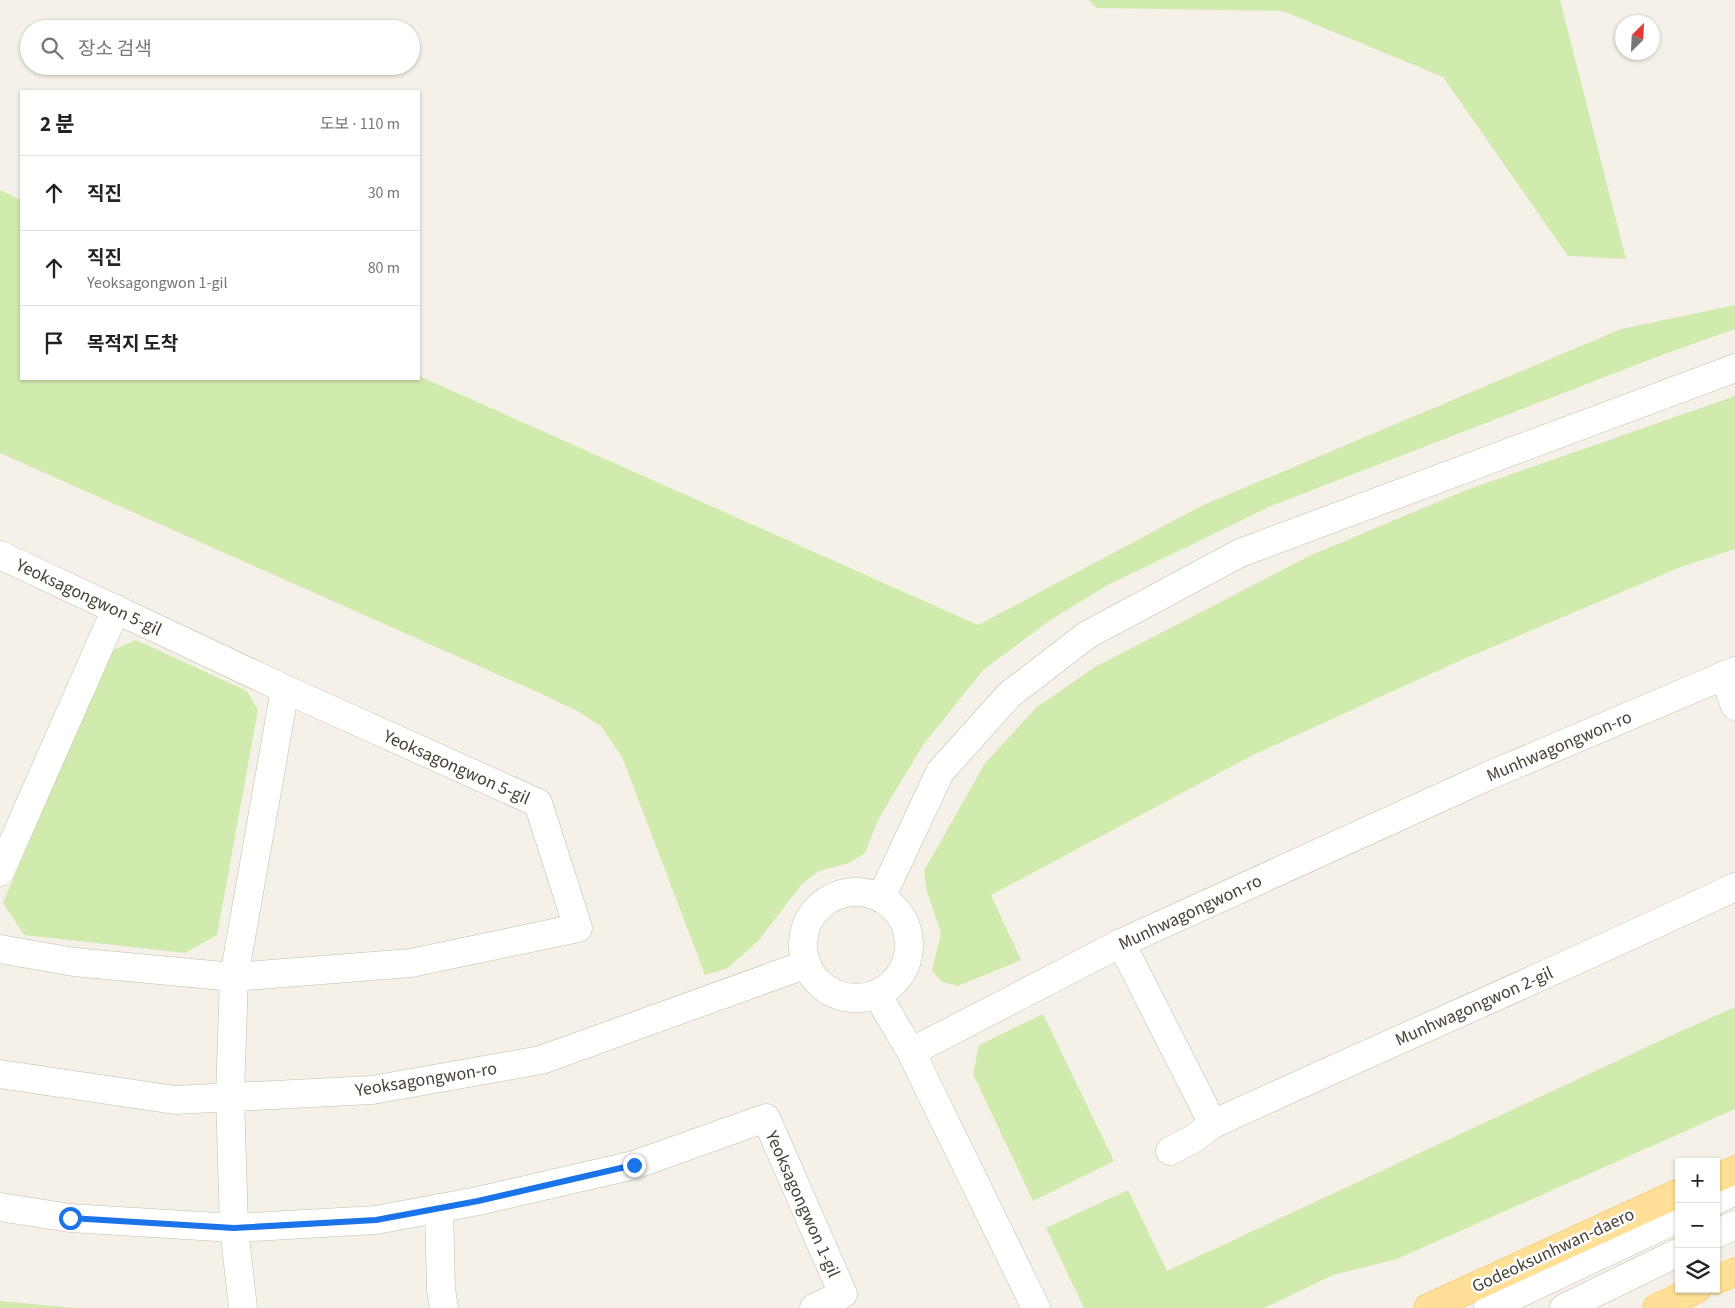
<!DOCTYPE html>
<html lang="ko">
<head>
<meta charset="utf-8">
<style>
	:root { --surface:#fff; --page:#f2f2f2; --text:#222; --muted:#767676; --line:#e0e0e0 }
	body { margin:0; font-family:"Source Sans 3","Noto Sans KR",sans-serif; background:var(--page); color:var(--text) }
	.controls { position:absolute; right:15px; bottom:15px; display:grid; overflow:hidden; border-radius:0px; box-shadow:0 1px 4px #0004 }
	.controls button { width:45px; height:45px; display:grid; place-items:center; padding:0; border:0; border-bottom:1px solid var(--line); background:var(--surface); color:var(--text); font:25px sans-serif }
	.compass { position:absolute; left:1615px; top:15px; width:45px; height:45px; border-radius:50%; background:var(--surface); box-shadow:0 1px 4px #0004; rotate:24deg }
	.stop { position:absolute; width:15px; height:15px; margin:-11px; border:4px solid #1a73e8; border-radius:50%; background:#fff }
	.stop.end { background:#1a73e8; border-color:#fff; box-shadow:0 1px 5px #0008 }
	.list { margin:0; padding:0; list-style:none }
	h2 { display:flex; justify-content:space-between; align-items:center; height:65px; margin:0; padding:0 20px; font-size:21px }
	h2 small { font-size:16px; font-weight:400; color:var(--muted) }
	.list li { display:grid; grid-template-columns:32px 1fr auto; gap:15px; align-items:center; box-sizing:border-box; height:75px; padding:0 20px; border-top:1px solid var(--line) }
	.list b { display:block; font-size:19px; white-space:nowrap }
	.list p { margin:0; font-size:16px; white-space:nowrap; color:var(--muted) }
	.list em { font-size:16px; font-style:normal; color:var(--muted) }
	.icon { flex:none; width:28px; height:28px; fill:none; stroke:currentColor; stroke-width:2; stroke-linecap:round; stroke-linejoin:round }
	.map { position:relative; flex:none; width:1735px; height:1308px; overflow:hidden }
	.search { position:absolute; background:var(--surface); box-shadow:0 1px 4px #0004; left:20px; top:20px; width:400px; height:55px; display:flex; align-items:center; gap:12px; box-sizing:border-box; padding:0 18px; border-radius:28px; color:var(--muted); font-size:19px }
	.panel { position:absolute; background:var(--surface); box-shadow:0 1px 4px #0004; left:20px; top:90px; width:400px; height:290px; border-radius:0px }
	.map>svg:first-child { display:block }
	.green { fill:#d1ebae }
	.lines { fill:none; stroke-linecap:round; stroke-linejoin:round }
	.minor-casing { stroke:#c4bbad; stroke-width:29 }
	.major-casing { stroke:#ebbf60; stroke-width:29 }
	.minor { stroke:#fff; stroke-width:28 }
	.major { stroke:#ffe096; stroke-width:28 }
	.route { stroke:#1a73e8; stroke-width:6 }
	.labels { text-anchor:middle; stroke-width:5; stroke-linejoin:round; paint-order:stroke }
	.street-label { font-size:18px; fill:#494136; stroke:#fff }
</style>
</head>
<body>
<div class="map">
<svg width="1735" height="1308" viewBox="0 0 1735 1308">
	<rect width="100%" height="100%" fill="#f5f1e8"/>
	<g class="green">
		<polygon points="1088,0 1560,0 1626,259 1568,256 1443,77 1283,11 1097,8"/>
		<polygon points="0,190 21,200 21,379 419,379 419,376 978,625 1201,506 1621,329 1735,305 1735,329 1659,356 1271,506 1108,585 1052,619 983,670 923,745 879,818 865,853 849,863 819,871 801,885 759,940 728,968 705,975 622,757 601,726 577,711 535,691 0,453"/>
		<polygon points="1735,396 1735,549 1681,567 1459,661 1253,755 991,895 1021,960 958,986 942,982 932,970 941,933 927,892 924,871 985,763 1037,707 1095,667 1309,556 1466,490"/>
		<polygon points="136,640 247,691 258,710 217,935 185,953 24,935 3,903 111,651"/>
		<polygon points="1735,1007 1735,1109 1397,1259 1333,1275 1264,1308 1084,1308 1046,1228 1128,1190 1167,1271 1668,1037"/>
		<polygon points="1043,1014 1114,1161 1033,1201 973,1074 979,1045"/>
		<polygon points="0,1301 77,1308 0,1308"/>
	</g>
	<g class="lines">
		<g class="minor-casing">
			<g id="minor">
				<polyline points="0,555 285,689 538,803 578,928 411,963 234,977 74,962 0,949"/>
				<polyline points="1724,675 1735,706"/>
				<polyline points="0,872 116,609"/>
				<circle cx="856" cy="945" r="53"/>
				<polyline points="881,898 940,772 1009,695 1087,635 1240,553 1735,368"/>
				<path d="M1121 943 1213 1124C1387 1044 1562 969 1735 887"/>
				<polyline points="877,994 911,1052 1036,1308"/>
				<polyline points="911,1052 1121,943 1488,776 1735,671"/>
				<polyline points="0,1074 175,1100 372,1090 541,1060 807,964"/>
				<polyline points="1170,1151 1193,1139 1213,1124"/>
				<polyline points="1716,1200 1735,1191"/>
				<polyline points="0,1207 70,1218 234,1228 376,1220 478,1201 634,1165 766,1118 843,1294 814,1308"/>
				<polyline points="439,1208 441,1289 444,1308"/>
				<polyline points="1716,1234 1735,1225"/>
				<polyline points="243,1308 234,1228 230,1096 234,977 285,689"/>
				<polyline points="1488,1308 1679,1218"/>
				<polyline points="1564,1308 1679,1252"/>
			</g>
		</g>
		<g class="major-casing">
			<g id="major">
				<polyline points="1716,1178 1735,1170"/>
				<polyline points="1716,1280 1735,1272"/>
				<polyline points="1428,1308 1679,1193"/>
				<polyline points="1657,1308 1697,1289"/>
			</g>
		</g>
		<use href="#minor" class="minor"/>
		<use href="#major" class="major"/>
	</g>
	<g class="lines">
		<polyline class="route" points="70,1218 234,1228 376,1220 478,1201 634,1165"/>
	</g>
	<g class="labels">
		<g class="street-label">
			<text transform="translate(89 597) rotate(25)" y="6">Yeoksagongwon 5-gil</text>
			<text transform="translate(1559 746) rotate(-23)" y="6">Munhwagongwon-ro</text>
			<text transform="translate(457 767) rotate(24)" y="6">Yeoksagongwon 5-gil</text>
			<text transform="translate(1190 912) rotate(-25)" y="6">Munhwagongwon-ro</text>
			<text transform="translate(1474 1006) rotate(-24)" y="6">Munhwagongwon 2-gil</text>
			<text transform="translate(426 1079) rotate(-9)" y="6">Yeoksagongwon-ro</text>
			<text transform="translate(803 1204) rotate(66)" y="6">Yeoksagongwon 1-gil</text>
			<text transform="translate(1553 1250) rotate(-25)" y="6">Godeoksunhwan-daero</text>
		</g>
	</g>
</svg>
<div class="controls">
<button>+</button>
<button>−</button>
<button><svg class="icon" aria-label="layers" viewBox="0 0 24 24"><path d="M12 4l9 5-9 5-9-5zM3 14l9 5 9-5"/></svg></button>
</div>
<svg class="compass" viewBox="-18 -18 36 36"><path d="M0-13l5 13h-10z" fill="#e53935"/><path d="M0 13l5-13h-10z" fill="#767676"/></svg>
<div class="stop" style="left:70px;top:1218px"></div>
<div class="stop end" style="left:634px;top:1165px"></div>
<div class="search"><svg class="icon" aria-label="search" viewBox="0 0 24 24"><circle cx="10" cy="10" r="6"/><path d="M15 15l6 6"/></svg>장소 검색</div>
<section class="panel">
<h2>2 분<small>도보 · 110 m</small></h2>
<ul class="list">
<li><svg class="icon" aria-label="ahead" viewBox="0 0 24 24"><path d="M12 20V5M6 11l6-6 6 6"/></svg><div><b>직진</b></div><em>30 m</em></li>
<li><svg class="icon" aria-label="ahead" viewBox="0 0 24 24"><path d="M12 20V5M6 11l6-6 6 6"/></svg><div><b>직진</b><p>Yeoksagongwon 1-gil</p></div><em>80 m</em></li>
<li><svg class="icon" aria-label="arrive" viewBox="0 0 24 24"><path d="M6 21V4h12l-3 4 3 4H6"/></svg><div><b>목적지 도착</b></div></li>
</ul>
</section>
</div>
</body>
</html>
